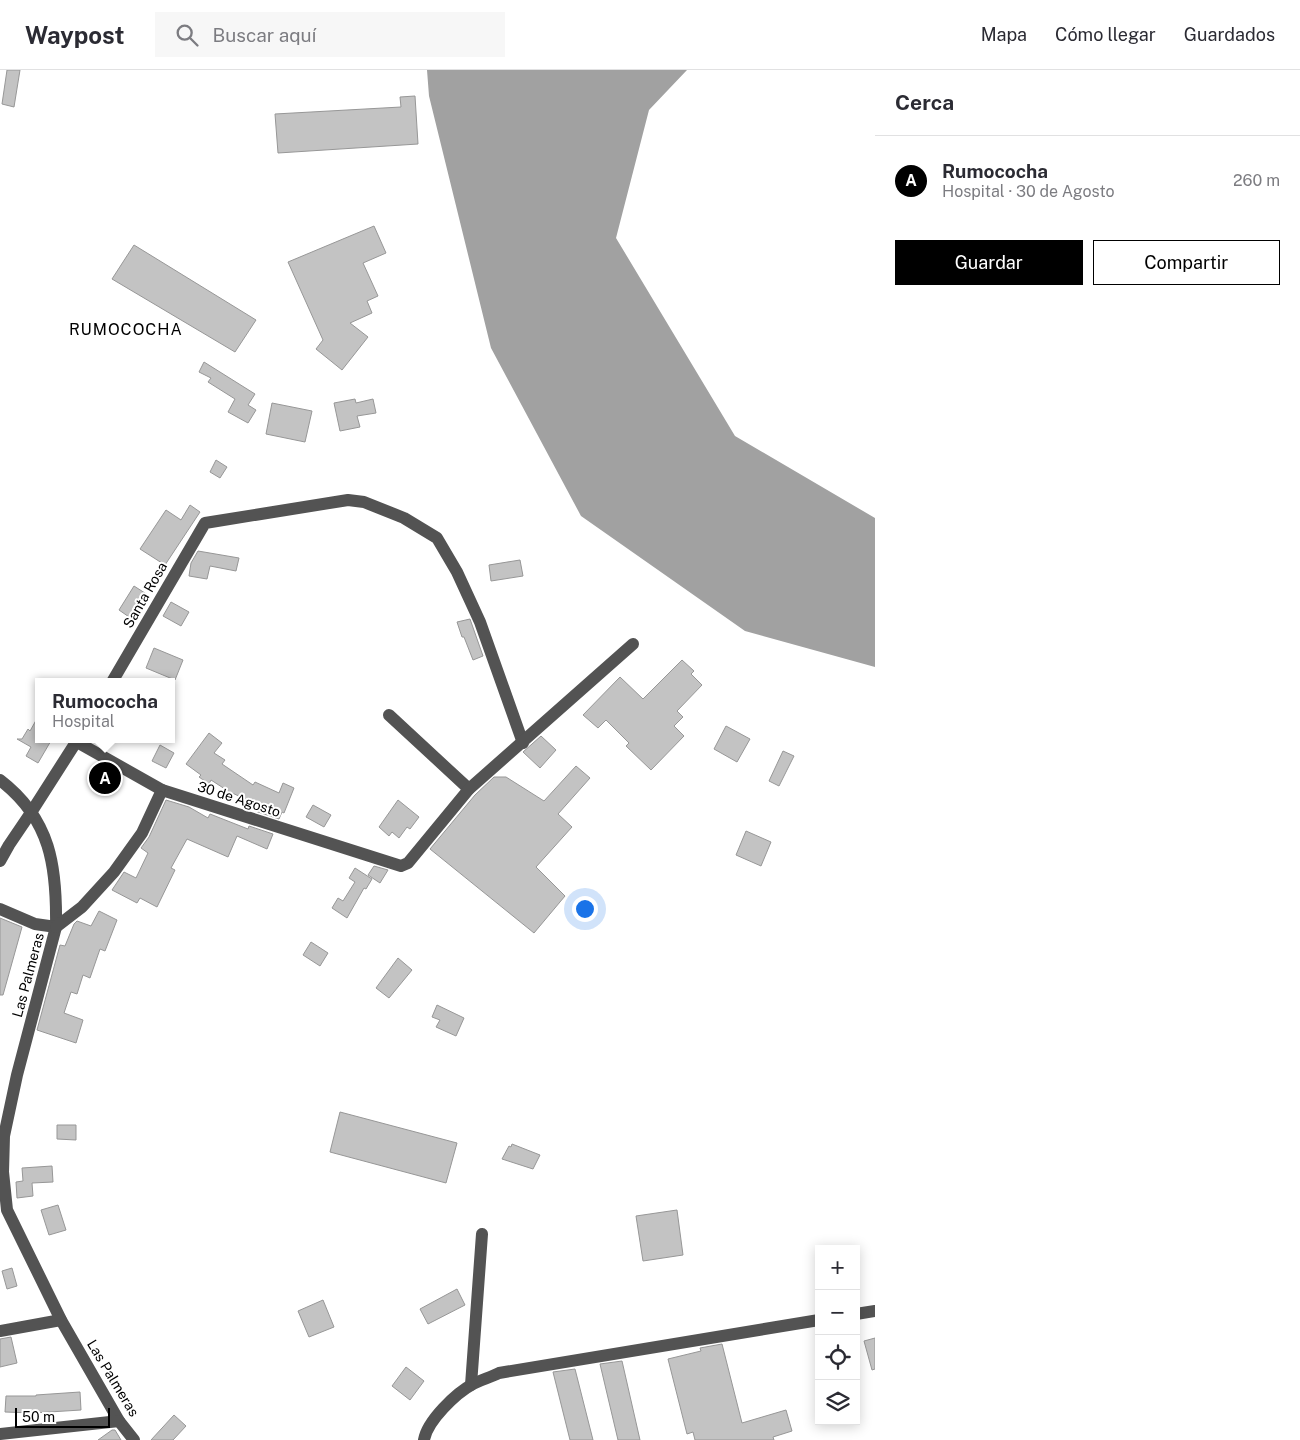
<!DOCTYPE html>
<html lang="es">
<head>
<meta charset="utf-8">
<style>
	:root { --surface:#fff; --page:#f7f7f7; --text:#2b2b33; --muted:#7c7c81; --line:#e1e1e2; --accent:#000 }
	body { margin:0; font-family:"Public Sans",sans-serif; background:var(--page); color:var(--text) }
	.controls { position:absolute; right:15px; bottom:15px; display:grid; overflow:hidden; border-radius:0px; box-shadow:0 2px 12px #0003 }
	.controls button { width:45px; height:45px; display:grid; place-items:center; padding:0; border:0; border-bottom:1px solid var(--line); background:var(--surface); color:var(--text); font:25px sans-serif }
	.scale { position:absolute; left:15px; bottom:12px; width:95px; box-sizing:border-box; padding-left:5px; border:2px solid #000; border-top:0; font-size:14px; line-height:18px; white-space:nowrap; color:#000; -webkit-text-stroke:4px #fff; paint-order:stroke }
	.you { position:absolute; left:584px; top:838px; width:18px; height:18px; margin:-12px; border:4px solid #fff; border-radius:50%; background:#1a73e8; box-shadow:0 0 0 8px #1a73e833 }
	.badge { display:grid; place-items:center; width:32px; height:32px; border-radius:50%; background:var(--accent); color:#fff; font-size:16px; font-weight:700 }
	.pin { position:absolute; translate:-50% -50%; border:2px solid #fff; box-shadow:0 1px 5px #0006 }
	.popup { position:absolute; left:35px; top:608px; width:140px; height:65px; box-sizing:border-box; display:grid; place-content:center; border-radius:0px; background:var(--surface); filter:drop-shadow(0 1px 4px #0005); font-size:16px; white-space:nowrap; color:var(--muted) }
	.popup b { font-size:19px; color:var(--text) }
	.popup::after { content:''; position:absolute; left:50%; top:100%; margin-left:-10px; border:10px solid transparent; border-top-color:var(--surface) }
	.list { margin:0; padding:0; list-style:none }
	h2 { display:flex; justify-content:space-between; align-items:center; height:65px; margin:0; padding:0 20px; font-size:21px }
	h2 small { font-size:16px; font-weight:400; color:var(--muted) }
	.list li { display:grid; grid-template-columns:32px 1fr auto; gap:15px; align-items:center; box-sizing:border-box; height:90px; padding:0 20px; border-top:1px solid var(--line) }
	.list b { display:block; font-size:19px; white-space:nowrap }
	.list p { margin:0; font-size:16px; white-space:nowrap; color:var(--muted) }
	.list em { font-size:16px; font-style:normal; color:var(--muted) }
	.actions { display:flex; gap:10px; padding:15px 20px }
	.actions a { flex:1; padding:11px 0; border:1px solid var(--accent); border-radius:0px; text-align:center; font-size:18px; color:var(--accent) }
	.actions .main { background:var(--accent); color:#fff }
	.icon { flex:none; width:28px; height:28px; fill:none; stroke:currentColor; stroke-width:2; stroke-linecap:round; stroke-linejoin:round }
	.map { position:relative; flex:none; width:875px; height:1370px; overflow:hidden }
	header { display:flex; align-items:center; gap:30px; box-sizing:border-box; height:70px; padding:0 25px; background:var(--surface); border-bottom:1px solid var(--line) }
	header strong { font-size:24px }
	nav { display:flex; gap:28px; margin-inline-start:auto; font-size:18px }
	.search { width:350px; height:45px; background:var(--page); display:flex; align-items:center; gap:12px; box-sizing:border-box; padding:0 18px; border-radius:0px; color:var(--muted); font-size:19px }
	main { display:flex }
	aside { flex:1; background:var(--surface) }
	.map>svg:first-child { display:block }
	.water { fill:#a1a1a1 }
	.building { fill:#c3c3c3; stroke:#979797 }
	.lines { fill:none; stroke-linecap:round; stroke-linejoin:round }
	.minor { stroke:#535353; stroke-width:12 }
	.labels { text-anchor:middle; stroke-width:4; stroke-linejoin:round; paint-order:stroke }
	.street-label { font-size:14px; fill:#000; stroke:#fff }
	.quarter-label { font-size:16px; letter-spacing:1px; fill:#000; stroke:#fff }
</style>
</head>
<body>
<header>
<strong>Waypost</strong>
<div class="search"><svg class="icon" aria-label="search" viewBox="0 0 24 24"><circle cx="10" cy="10" r="6"/><path d="M15 15l6 6"/></svg>Buscar aquí</div>
<nav><a>Mapa</a><a>Cómo llegar</a><a>Guardados</a></nav>
</header>
<main>
<div class="map">
<svg width="875" height="1370" viewBox="0 0 875 1370">
	<rect width="100%" height="100%" fill="#fff"/>
	<polygon class="water" points="427,0 687,0 649,40 616,168 735,366 875,448 875,597 745,561 581,446 491,278 429,26"/>
	<g class="building">
		<polygon points="7,0 20,0 14,37 2,34"/>
		<polygon points="415,26 418,74 278,83 275,44 401,37 400,27"/>
		<polygon points="374,156 386,183 363,193 378,226 367,231 372,243 350,253 368,267 342,300 316,279 323,270 288,192"/>
		<polygon points="134,175 256,250 235,282 112,209"/>
		<polygon points="204,292 255,324 248,335 256,340 248,353 228,342 235,329 208,312 211,308 199,302"/>
		<polygon points="355,329 356,333 373,329 376,343 357,346 360,357 340,361 334,333"/>
		<polygon points="272,333 312,341 305,372 266,364"/>
		<polygon points="216,390 227,397 220,408 210,402"/>
		<polygon points="190,435 200,442 165,495 140,479 166,440 181,450"/>
		<polygon points="198,481 239,488 236,501 210,496 207,509 189,506 191,493"/>
		<polygon points="520,490 523,506 491,511 489,495"/>
		<polygon points="134,516 148,525 132,549 119,540"/>
		<polygon points="171,532 189,542 181,556 163,546"/>
		<polygon points="470,549 483,586 473,590 464,567 462,567 457,552"/>
		<polygon points="154,578 183,590 175,610 146,598"/>
		<polygon points="682,590 694,601 691,604 702,615 677,641 683,647 674,656 684,666 651,700 626,676 629,673 606,650 598,658 583,645 620,607 643,629"/>
		<polygon points="39,645 39,669 52,669 38,693 26,686 31,677 17,669 22,669 28,659 30,661"/>
		<polygon points="726,656 750,669 737,692 714,679"/>
		<polygon points="209,663 222,673 214,683 225,690 222,694 253,715 255,712 279,723 283,713 294,718 284,743 282,742 279,749 255,741 258,735 228,721 211,710 209,714 199,707 201,705 186,694"/>
		<polygon points="541,666 556,680 540,698 523,682"/>
		<polygon points="160,675 174,683 166,698 152,691"/>
		<polygon points="783,681 794,686 779,716 769,711"/>
		<polygon points="576,696 590,708 558,744 572,757 536,797 565,826 534,863 430,779 475,725 494,707 506,707 544,731"/>
		<polygon points="166,730 189,737 208,748 210,744 248,759 249,756 273,764 267,779 237,766 228,787 187,769 171,798 175,800 157,837 140,828 137,833 112,820 124,802 136,808 148,783 141,778 149,767"/>
		<polygon points="398,730 419,747 410,759 407,757 399,768 392,762 389,766 379,757"/>
		<polygon points="313,735 331,745 324,757 306,747"/>
		<polygon points="746,761 771,772 761,796 736,785"/>
		<polygon points="374,796 388,800 380,813 368,805"/>
		<polygon points="355,798 372,809 366,819 364,818 347,848 332,838 338,828 343,831 355,812 349,808"/>
		<polygon points="99,841 117,850 105,881 100,879 90,908 83,905 77,924 71,922 64,943 83,950 76,973 37,960 60,875 65,876 74,854 77,851 91,856"/>
		<polygon points="0,848 22,857 3,925 0,925"/>
		<polygon points="311,872 328,883 320,896 303,885"/>
		<polygon points="398,888 412,900 389,928 376,918"/>
		<polygon points="437,935 464,948 456,966 436,957 440,950 432,947"/>
		<polygon points="340,1042 457,1073 446,1113 330,1082"/>
		<polygon points="57,1055 76,1055 76,1070 57,1069"/>
		<polygon points="512,1074 540,1085 533,1099 502,1089 509,1076 511,1077"/>
		<polygon points="52,1096 53,1112 32,1113 33,1126 17,1128 16,1112 23,1111 22,1098"/>
		<polygon points="58,1135 66,1160 49,1165 41,1140"/>
		<polygon points="677,1140 683,1185 643,1191 636,1146"/>
		<polygon points="12,1198 17,1216 7,1219 2,1201"/>
		<polygon points="457,1219 465,1235 428,1254 420,1239"/>
		<polygon points="323,1230 334,1257 309,1267 298,1241"/>
		<polygon points="11,1267 17,1293 0,1297 0,1269"/>
		<polygon points="875,1268 875,1299 872,1300 864,1271"/>
		<polygon points="722,1274 742,1353 786,1340 792,1361 773,1367 774,1370 695,1370 693,1362 687,1364 668,1289 701,1281 700,1278"/>
		<polygon points="622,1291 640,1370 618,1370 600,1294"/>
		<polygon points="406,1297 424,1311 410,1330 392,1316"/>
		<polygon points="575,1299 593,1370 570,1370 553,1302"/>
		<polygon points="80,1322 81,1340 33,1343 5,1342 6,1326 36,1326 36,1325"/>
		<polygon points="174,1345 186,1356 173,1370 151,1370"/>
		<polygon points="112,1360 115,1360 121,1370 98,1370"/>
	</g>
	<g class="lines">
		<g class="minor">
			<polyline points="112,612 205,453 348,430 364,432 404,448 437,468 457,502 480,552 523,673"/>
			<polyline points="389,645 469,719"/>
			<polyline points="77,672 162,720 401,796 408,793 469,719 633,574"/>
			<path d="M0 710C51 749 57 797 56 857L17 1005 4 1066 3 1102 7 1140 61 1250 119 1351 134 1370"/>
			<polyline points="0,791 9,775 32,741 78,669"/>
			<polyline points="0,839 35,854 56,857"/>
			<polyline points="56,857 82,837 114,802 142,763 162,720"/>
			<polyline points="856,1244 875,1241"/>
			<polyline points="0,1261 61,1250"/>
			<polyline points="471,1315 482,1164"/>
			<polyline points="0,1364 119,1351"/>
			<path d="M424 1370C427 1351 456 1323 473 1314 481 1310 491 1307 499 1303L819 1250"/>
		</g>
	</g>
	<g class="labels">
		<g class="street-label">
			<text transform="translate(145 525) rotate(-60)" y="5">Santa Rosa</text>
			<text transform="translate(239 729) rotate(18)" y="5">30 de Agosto</text>
			<text transform="translate(28 905) rotate(-75)" y="5">Las Palmeras</text>
			<text transform="translate(113 1308) rotate(59)" y="5">Las Palmeras</text>
		</g>
		<g class="quarter-label">
			<text x="126" y="265">RUMOCOCHA</text>
		</g>
	</g>
</svg>
<div class="controls">
<button>+</button>
<button>−</button>
<button><svg class="icon" aria-label="locate" viewBox="0 0 24 24"><circle cx="12" cy="12" r="6"/><path d="M12 2v4M12 18v4M2 12h4M18 12h4"/></svg></button>
<button><svg class="icon" aria-label="layers" viewBox="0 0 24 24"><path d="M12 4l9 5-9 5-9-5zM3 14l9 5 9-5"/></svg></button>
</div>
<div class="scale">50 m</div>
<div class="you"></div>
<div class="pin badge" style="left:105px;top:708px">A</div>
<div class="popup"><b>Rumococha</b>Hospital</div>
</div>
<aside>
<h2>Cerca<small></small></h2>
<ul class="list">
<li><span class="badge">A</span><div><b>Rumococha</b><p>Hospital · 30 de Agosto</p></div><em>260 m</em></li>
</ul>
<div class="actions"><a class="main">Guardar</a><a>Compartir</a></div>
</aside>
</main>
</body>
</html>
